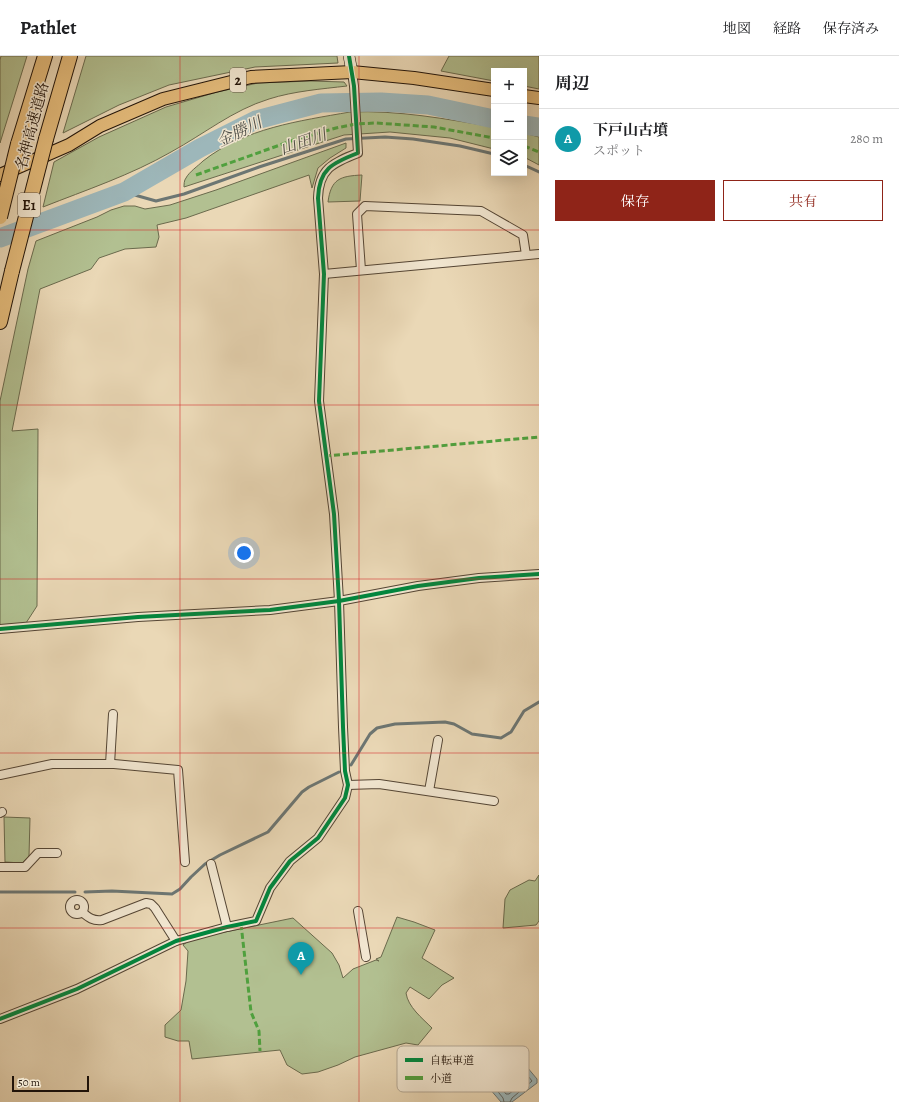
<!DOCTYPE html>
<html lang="ja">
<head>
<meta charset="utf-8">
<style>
	:root { --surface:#fff; --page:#f6f6f6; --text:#202124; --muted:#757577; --line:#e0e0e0; --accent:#8f2418 }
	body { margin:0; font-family:Alegreya,"Noto Serif JP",serif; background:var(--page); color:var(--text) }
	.controls { position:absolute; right:12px; top:12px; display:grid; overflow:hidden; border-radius:0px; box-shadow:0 4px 16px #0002 }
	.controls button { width:36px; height:36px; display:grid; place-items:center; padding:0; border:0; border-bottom:1px solid var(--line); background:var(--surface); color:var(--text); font:20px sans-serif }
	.scale { position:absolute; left:12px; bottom:10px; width:77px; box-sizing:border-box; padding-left:4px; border:2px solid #221409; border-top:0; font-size:11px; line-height:14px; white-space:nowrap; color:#221409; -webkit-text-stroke:3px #f1e6d0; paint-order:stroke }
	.you { position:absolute; left:244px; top:497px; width:14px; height:14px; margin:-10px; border:3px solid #fff; border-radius:50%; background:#1a73e8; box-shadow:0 0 0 6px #1a73e833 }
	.badge { display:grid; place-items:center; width:26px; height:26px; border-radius:50%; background:var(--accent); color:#fff; font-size:13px; font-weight:700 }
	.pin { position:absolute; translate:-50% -33px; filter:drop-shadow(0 1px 2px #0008) }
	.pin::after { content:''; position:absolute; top:21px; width:14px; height:12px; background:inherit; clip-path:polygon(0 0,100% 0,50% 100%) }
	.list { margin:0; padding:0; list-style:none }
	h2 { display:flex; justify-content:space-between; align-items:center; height:52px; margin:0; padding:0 16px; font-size:17px }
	h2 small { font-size:13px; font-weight:400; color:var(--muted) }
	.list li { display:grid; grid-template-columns:26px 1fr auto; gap:12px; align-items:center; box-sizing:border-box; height:60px; padding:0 16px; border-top:1px solid var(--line) }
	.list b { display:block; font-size:15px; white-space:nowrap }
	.list p { margin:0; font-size:13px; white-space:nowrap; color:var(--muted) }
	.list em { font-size:13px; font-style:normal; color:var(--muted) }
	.actions { display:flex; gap:8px; padding:12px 16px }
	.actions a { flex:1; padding:9px 0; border:1px solid var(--accent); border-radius:0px; text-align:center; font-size:14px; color:var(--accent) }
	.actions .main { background:var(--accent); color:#fff }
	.icon { flex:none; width:22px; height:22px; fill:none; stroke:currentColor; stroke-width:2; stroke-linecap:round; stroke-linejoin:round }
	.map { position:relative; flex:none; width:539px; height:1046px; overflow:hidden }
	header { display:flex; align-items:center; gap:24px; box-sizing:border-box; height:56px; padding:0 20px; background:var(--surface); border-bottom:1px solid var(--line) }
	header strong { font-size:19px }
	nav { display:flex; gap:22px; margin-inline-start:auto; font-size:14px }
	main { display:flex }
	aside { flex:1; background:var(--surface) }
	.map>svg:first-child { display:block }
	.green { fill:#b2c091; stroke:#6a6a4d }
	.water { fill:#9db7ba; stroke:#6c7673 }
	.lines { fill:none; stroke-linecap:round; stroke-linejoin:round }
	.shore { stroke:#606662; stroke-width:1 }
	.stream { stroke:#6c7673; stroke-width:3 }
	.river { stroke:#9db7ba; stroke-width:19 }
	.street-casing { stroke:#544534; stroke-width:10 }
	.secondary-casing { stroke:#221409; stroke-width:12 }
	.primary-casing { stroke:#221409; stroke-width:14 }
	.highway-casing { stroke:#221409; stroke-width:16 }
	.street { stroke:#f1e6d0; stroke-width:8 }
	.secondary { stroke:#f1e6d0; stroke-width:11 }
	.primary { stroke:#e5bc7b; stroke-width:12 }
	.highway { stroke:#e5bc7b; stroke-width:14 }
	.highway-bridge-casing { stroke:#221409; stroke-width:16; stroke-linecap:butt }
	.highway-bridge { stroke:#e5bc7b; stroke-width:14 }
	.quiet { stroke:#50a03e; stroke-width:3; stroke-dasharray:6 3; stroke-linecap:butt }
	.cycleway-casing { stroke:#f1e6d0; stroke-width:6 }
	.cycleway { stroke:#00873e; stroke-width:4 }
	.grid { fill:none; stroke:#d62828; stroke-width:1; stroke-opacity:0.55 }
	.labels { text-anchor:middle; stroke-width:3; stroke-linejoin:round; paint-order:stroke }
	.shield { fill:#f1e6d0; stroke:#605345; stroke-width:1 }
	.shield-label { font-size:14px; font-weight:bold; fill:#221409 }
	.street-label { font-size:15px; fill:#221409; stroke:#f1e6d0 }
	.water-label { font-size:16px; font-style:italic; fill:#4d4d47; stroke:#f1e6d0 }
	.key { fill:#f1e6d0; stroke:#b3a794; stroke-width:1 }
	.key-label { font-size:11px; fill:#221409 }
</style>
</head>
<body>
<header>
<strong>Pathlet</strong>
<nav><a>地図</a><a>経路</a><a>保存済み</a></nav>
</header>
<main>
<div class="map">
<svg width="539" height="1046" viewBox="0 0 539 1046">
	<rect width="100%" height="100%" fill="#ead8b6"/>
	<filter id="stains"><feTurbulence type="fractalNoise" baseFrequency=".005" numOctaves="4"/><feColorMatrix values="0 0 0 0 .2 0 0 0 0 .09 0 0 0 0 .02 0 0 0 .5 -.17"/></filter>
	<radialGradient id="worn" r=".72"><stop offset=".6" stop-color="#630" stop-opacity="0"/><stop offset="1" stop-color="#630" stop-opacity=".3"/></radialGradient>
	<g class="green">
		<polygon points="1,0 27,0 0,87 0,4"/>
		<polygon points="86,0 337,0 338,7 255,11 169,29 119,49 63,77"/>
		<polygon points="449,0 539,0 539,33 524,30 524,15 494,15 494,25 441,15"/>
		<path d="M310 25 344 26 347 30C322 33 294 35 269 43 233 54 204 78 171 96 131 119 86 134 43 151L54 106 99 81 166 51 217 36 258 27Z"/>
		<path d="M350 56C398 54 446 63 494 71V93L450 82 390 76 344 79 184 131C184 129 184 124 186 122 189 116 198 110 203 105 245 72 299 65 350 56Z"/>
		<polygon points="524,77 539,81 539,109 524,101"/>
		<polygon points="346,87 346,92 330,102 318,112 312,132 309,119 186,162 157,169 159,181 156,191 125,193 99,202 91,213 40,233 12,375 38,373 37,550 26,567 0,569 0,345 28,213 36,185 97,161 111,154 124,150 135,150 145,153 170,149 216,134"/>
		<path d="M362 119 360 145 328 146C331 123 340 120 362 119Z"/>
		<polygon points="4,761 30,762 29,800 22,807 5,806"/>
		<polygon points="539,819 539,865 536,869 503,872 505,843 510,834 529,824 535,825"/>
		<path d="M397 861 414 866 435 874 422 902 454 922 442 929 429 943 410 931 406 937C408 951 422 962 432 972L418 989 406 987 355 1001 338 1009 318 1016 302 1018 287 1009 280 994 192 1003 189 985H178L165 981V969L181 954 186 925 188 895 183 889 191 883 293 862 332 897 339 909 343 922 353 913 376 904 379 905 376 903 381 901Z"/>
	</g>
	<polygon class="water" points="522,1005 537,1023 537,1027 512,1046 501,1046 489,1032 490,1029 508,1014"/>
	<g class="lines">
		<g class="shore">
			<polygon points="519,1017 525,1023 525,1025 509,1038 506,1038 502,1033 502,1031"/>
			<polyline points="504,1046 503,1042 495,1032 495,1030 510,1017 521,1011 532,1025 512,1042 510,1046"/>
		</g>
		<g class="stream">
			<polyline points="524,109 539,116"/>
			<polyline points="124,136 156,145 184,138 259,111 346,83 385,81 413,83 460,90 494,98"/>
			<polyline points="351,709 370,678 377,672 395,668 445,666 454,668 472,678 501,682 511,676 524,655 539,646"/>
			<polyline points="0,836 75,836"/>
			<polyline points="85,836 112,835 172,838 180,833 191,821 205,808 220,799 268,776 302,736 309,731 339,716"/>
		</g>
		<g class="river">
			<polyline points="524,69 539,71"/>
			<polyline points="0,182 124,136 200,92 256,64 321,47 381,46 428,49 494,63"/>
		</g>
		<g class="street-casing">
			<g id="street">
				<polyline points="361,214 357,158 365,150 481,155 523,179 526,199"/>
				<polyline points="324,218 539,198"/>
				<polyline points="0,573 138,561 270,554 339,545 418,530 479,522 539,518"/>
				<polyline points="110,708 113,658"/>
				<polyline points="0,719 52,708 114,708 178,714 185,806"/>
				<polyline points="348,729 379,728 494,745"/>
				<polyline points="429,735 438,684"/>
				<polyline points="0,757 2,756"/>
				<polyline points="211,808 227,871"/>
				<polyline points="0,811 25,811 38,797 57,797"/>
				<circle cx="77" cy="851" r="7"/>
				<polyline points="358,855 366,901"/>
				<path d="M82 856C89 862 93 865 102 864L146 847 151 848 155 852 176 885"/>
				<path d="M0 963 77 933 176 885 227 871 256 865 270 832 290 805 318 782 345 742 348 729 345 715 343 671 339 545 334 458 319 345 324 218 318 142C319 113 332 107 358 97L354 30 352 16"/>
			</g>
		</g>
		<g class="secondary-casing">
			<polyline id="secondary" points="349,0 352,16"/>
		</g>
		<g class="primary-casing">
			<g id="primary">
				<polyline points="524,40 539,42"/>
				<polyline points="0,119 69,89 100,70 163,43 251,21 352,16 414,22 494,34"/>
			</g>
		</g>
		<g class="highway-casing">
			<g id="highway">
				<polyline points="46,83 70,0"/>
				<polyline points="18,88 45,0"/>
				<polyline points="0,266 12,215"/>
			</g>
		</g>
		<use href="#street" class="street"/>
		<use href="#secondary" class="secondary"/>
		<use href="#primary" class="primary"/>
		<use href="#highway" class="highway"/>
		<g class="highway-bridge-casing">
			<g id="highway-bridge">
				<polyline points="0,161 18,88"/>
				<polyline points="12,215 46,83"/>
			</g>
		</g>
		<use href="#highway-bridge" class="highway-bridge"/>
		<g class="quiet">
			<polyline points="524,90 539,96"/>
			<polyline points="196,119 294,84 336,72 356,68 376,67 434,71 494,82"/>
			<polyline points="325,400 539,381"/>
			<polyline points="241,868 251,956 259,975 260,995"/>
		</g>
		<g class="cycleway-casing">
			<g id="cycleway">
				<polyline points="0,573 138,561 270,554 339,545 418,530 479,522 539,518"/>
				<path d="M0 963 77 933 176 885 227 871 256 865 270 832 290 805 318 782 345 742 348 729 345 715 343 671 339 545 334 458 319 345 324 218 318 142C319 113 332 107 358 97L354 30 349 0"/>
			</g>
		</g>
		<use href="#cycleway" class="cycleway"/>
	</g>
	<path class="grid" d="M180 0V1046M359 0V1046M0 174H539M0 349H539M0 523H539M0 697H539M0 872H539"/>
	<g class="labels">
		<g class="shield">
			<rect x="230" y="12" width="16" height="24" rx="3"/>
			<rect x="18" y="137" width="22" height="24" rx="3"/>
		</g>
		<g class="shield-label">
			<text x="238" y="29">2</text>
			<text x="29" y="154">E1</text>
		</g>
		<g class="street-label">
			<text transform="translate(32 70) rotate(-75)" y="5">名神高速道路</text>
		</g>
		<g class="water-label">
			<text transform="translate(239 75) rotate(-26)" y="6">金勝川</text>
			<text transform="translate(303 85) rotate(-19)" y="6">山田川</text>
		</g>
	</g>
	<rect x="397" y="990" width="132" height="46" rx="6" class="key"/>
	<rect x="405" y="1002" width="18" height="4" fill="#00873e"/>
	<rect x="405" y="1020" width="18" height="4" fill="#50a03e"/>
	<g class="key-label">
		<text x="430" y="1008">自転車道</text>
		<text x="430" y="1026">小道</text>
	</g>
	<rect width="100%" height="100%" filter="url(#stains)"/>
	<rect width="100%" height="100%" fill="url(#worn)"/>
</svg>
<div class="controls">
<button>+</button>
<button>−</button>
<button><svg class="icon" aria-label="layers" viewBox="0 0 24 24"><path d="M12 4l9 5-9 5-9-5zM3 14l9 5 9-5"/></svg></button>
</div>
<div class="scale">50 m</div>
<div class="you"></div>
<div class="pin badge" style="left:301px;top:919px;background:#0f9aa8">A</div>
</div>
<aside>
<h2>周辺<small></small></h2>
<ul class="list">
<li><span class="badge" style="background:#0f9aa8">A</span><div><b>下戸山古墳</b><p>スポット</p></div><em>280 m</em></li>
</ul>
<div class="actions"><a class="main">保存</a><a>共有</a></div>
</aside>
</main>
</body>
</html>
